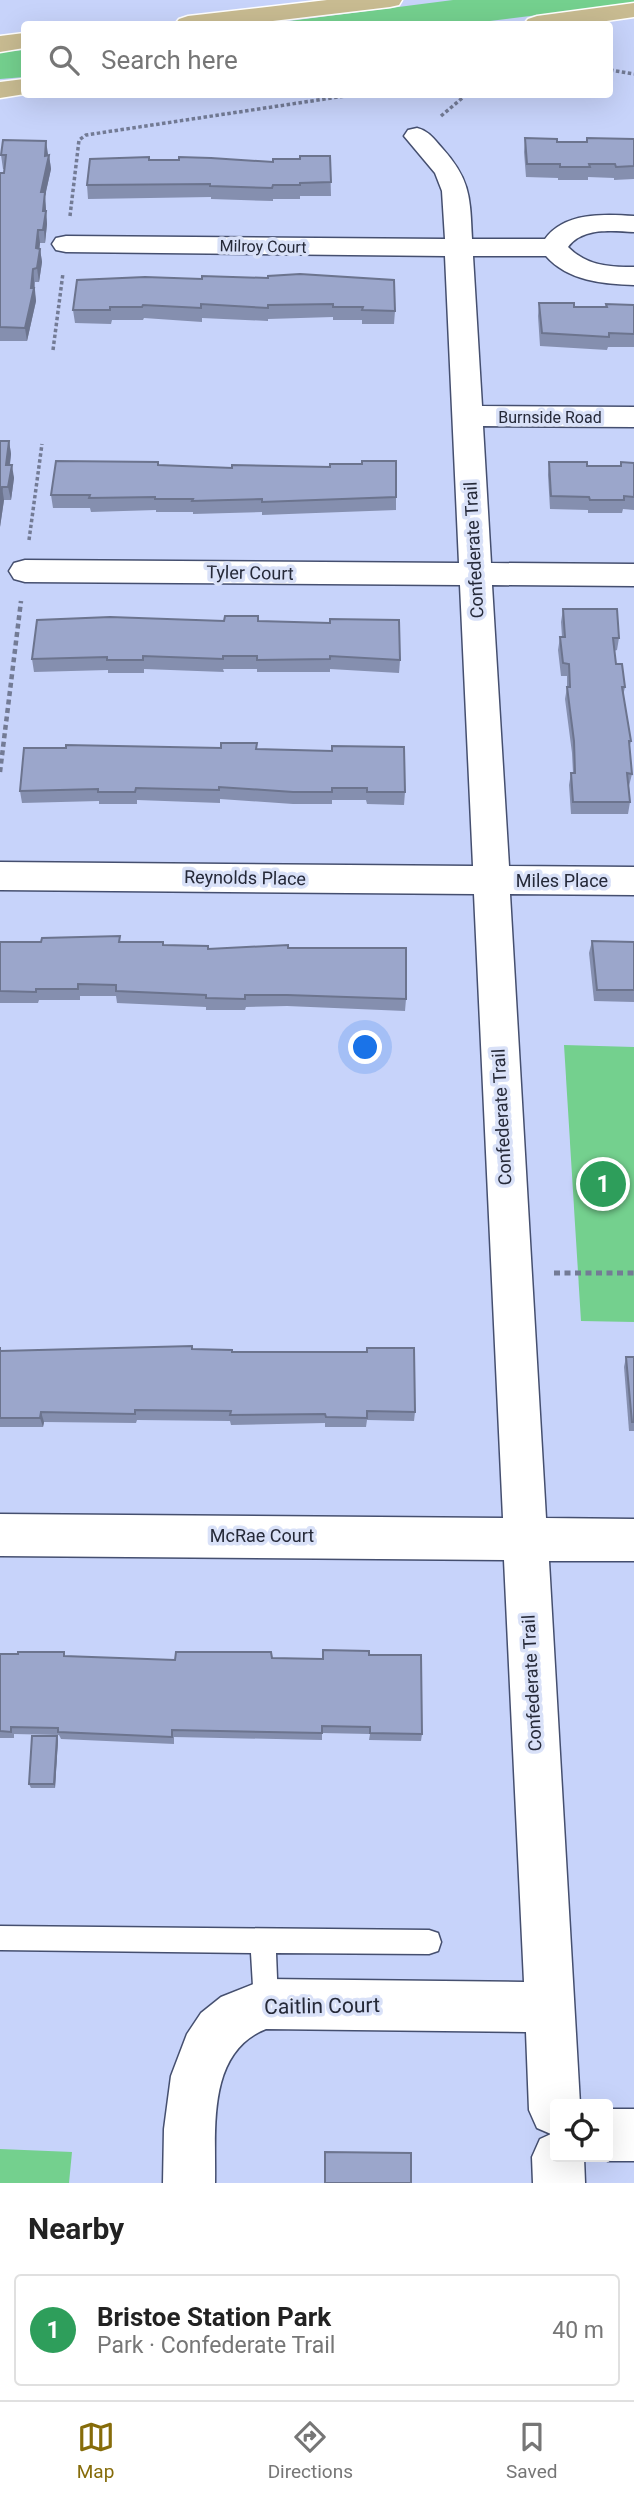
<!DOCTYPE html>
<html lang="en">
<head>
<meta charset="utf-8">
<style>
	:root { --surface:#fff; --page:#f2f2f2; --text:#222; --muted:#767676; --line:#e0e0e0; --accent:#866c0a }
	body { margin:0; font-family:Roboto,sans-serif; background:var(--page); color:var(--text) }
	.controls { position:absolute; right:21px; bottom:21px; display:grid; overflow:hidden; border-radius:7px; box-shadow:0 7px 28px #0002 }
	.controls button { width:63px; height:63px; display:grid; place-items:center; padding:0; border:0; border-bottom:2px solid var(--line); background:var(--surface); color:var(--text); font:35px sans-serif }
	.you { position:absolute; left:366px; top:1048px; width:24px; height:24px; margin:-18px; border:5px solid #fff; border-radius:50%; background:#1a73e8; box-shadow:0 0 0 10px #1a73e833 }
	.badge { display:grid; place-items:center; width:46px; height:46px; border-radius:50%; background:var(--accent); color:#fff; font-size:23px; font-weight:700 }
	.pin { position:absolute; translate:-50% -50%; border:4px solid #fff; box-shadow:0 2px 7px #0006 }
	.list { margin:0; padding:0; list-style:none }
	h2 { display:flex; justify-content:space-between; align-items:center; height:91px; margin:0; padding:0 28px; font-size:30px }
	h2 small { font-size:23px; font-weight:400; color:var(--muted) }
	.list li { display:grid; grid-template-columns:46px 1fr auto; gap:21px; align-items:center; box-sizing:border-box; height:112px; margin:0 14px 14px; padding:0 14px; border:2px solid var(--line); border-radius:7px }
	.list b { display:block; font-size:26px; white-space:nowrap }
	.list p { margin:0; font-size:23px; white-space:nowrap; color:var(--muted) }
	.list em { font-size:23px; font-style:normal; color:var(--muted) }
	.icon { flex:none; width:38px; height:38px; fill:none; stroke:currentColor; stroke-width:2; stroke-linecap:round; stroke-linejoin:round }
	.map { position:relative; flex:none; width:634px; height:2183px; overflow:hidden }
	.search { position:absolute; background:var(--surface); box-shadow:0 7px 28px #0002; left:21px; right:21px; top:21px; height:77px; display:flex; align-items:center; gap:18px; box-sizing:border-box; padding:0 24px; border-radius:7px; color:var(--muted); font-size:26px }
	.sheet { height:217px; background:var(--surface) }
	nav { display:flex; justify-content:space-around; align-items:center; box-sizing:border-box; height:98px; border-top:2px solid var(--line); background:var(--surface); font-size:19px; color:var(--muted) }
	nav a { display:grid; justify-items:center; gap:4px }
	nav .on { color:var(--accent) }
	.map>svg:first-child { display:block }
	.green { fill:#74d08e }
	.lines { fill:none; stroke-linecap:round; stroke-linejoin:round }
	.service-casing { stroke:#454f6f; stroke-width:3 }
	.minor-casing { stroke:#454f6f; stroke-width:3 }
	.primary-casing { stroke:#fff; stroke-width:3 }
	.path-far2 { stroke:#737b95; stroke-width:3.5; stroke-dasharray:3.5 2.5; stroke-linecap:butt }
	.path-far1 { stroke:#737b95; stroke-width:4.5; stroke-dasharray:5 3.5; stroke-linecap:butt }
	.path { stroke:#737b95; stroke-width:5; stroke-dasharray:6 4.5; stroke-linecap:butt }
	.service { fill:#fff; fill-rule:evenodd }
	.minor { fill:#fff; fill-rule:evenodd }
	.primary { fill:#c8bb91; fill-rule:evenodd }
	.wall { fill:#858faf }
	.shaded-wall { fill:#6c748e }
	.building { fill:#9ba6cb; stroke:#6c748e; stroke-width:2 }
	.labels { text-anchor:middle; stroke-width:7; stroke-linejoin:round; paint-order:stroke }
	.far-street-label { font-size:16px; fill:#252938; stroke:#d9e1f8 }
	.street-label { font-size:18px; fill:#252938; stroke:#d9e1f8 }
	.near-street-label { font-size:21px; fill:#252938; stroke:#d9e1f8 }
</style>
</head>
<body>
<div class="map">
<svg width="634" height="2183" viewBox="0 0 634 2183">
	<rect width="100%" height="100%" fill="#c7d3fa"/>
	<g class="green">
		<polygon points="453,0 634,0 634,3 466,24 266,24"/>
		<polygon points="24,50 24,77 0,79 0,52"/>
		<polygon points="564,1045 634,1047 634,1322 581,1321"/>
		<polygon points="0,2149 72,2152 69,2183 0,2183"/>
	</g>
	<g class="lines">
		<g class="service-casing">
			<polygon id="service" points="0,1926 429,1930 438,1933 441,1942 438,1951 429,1954 276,1953 278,2003 275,2012 266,2015 257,2012 254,2003 251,1953 0,1950"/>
		</g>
		<g class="minor-casing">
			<g id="minor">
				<path d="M417 128C429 131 434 139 442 148 471 180 470 198 472 239H545C564 212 604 214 634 216V232C612 231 583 227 568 247 587 266 609 267 634 267V285C603 284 568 281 546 256H473L482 406 634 407V427L483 426 491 563 634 564V586L492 585 509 866 634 867V895L510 894 546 1518 634 1519V1561H549L580 2104H555V2157H584L585 2183H533L532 2157 540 2139 551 2134 537 2128 529 2110 526 2032 266 2029C206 2053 216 2130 215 2183H163L164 2129 171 2076 187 2034 201 2013 221 1997 266 1979 524 1982 504 1560 0 1556V1514L503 1518 474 894 0 890V862L473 866 460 585 25 582 14 579 9 571 14 563 25 560 459 563 445 256 66 252 56 250 52 244 56 238 66 236 445 239 442 191 435 173 404 136 408 130Z"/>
				<polygon points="608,2109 634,2109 634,2161 608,2161 598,2157 608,2157"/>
			</g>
		</g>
		<g class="primary-casing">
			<g id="primary">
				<polygon points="327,0 402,0 399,5 390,7 247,24 175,24 179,19 188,16"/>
				<polygon points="634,3 634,17 586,24 524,24 528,19 537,16"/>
				<polygon points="24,33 24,48 0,52 0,36"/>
				<polygon points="24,79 25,94 0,98 0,82"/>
			</g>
		</g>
		<g class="path-far2">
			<polyline points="610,70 634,74"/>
			<polyline points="441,116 467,94"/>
			<polyline points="70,216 79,140 86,135 358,94"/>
			<polyline points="53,350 63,273"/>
			<polyline points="29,540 42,444"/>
		</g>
		<polyline class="path-far1" points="0,772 21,601"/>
		<polyline class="path" points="554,1273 634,1273"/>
		<use href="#service" class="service"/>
		<use href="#minor" class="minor"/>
		<use href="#primary" class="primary"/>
	</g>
	<g class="wall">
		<polygon points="525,138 557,142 586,142 634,139 634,179 614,180 614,178 588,177 588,180 558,180 558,178 526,177 524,152"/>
		<polygon points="1,155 49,155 51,169 45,196 47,224 45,243 40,243 39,249 40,249 42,262 39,282 35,282 34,288 36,301 27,341 0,341 0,173 4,173 4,169 3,169"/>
		<polygon points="330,156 331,196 300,196 300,199 273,199 273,201 211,199 211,197 88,199 87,185 149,160 273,162"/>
		<polygon points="145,277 395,311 394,324 362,324 362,320 333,320 333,317 268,319 268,321 202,318 202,322 144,318 143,320 112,320 111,324 75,323 73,310"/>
		<polygon points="539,303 574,307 605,307 606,304 634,305 634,347 608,347 607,350 540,346 538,316"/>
		<polygon points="0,441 9,441 11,454 10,465 14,478 11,500 4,500 0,527"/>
		<polygon points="549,462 587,466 620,466 621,462 634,463 634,510 623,509 622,513 588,513 588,510 550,509 548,475"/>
		<polygon points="158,465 396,497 396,510 262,515 262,512 193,514 193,512 156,512 156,510 91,512 90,508 53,508 51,495"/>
		<polygon points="563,609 619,638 617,650 614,651 616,664 625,687 623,696 631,741 629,749 632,774 629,786 630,802 628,814 571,814 569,785 571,773 573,773 572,753 565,699 567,687 567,676 561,676 558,650 560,637 562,637 561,622"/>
		<polygon points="224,621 258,621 400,660 399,673 330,669 330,672 257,672 257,669 223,669 224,672 144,669 144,673 108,673 108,670 34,672 32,659"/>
		<polygon points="257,743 257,749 405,792 404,805 367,804 366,800 332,800 332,804 293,804 220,799 220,803 137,800 137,804 99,804 99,801 22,803 20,791 221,748"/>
		<polygon points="592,941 634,942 634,1002 594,1001 589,953"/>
		<polygon points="0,942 121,942 208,949 288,948 406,999 405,1011 287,1006 246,1007 245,1010 206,1010 206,1007 117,1003 116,996 80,996 80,1000 39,1000 38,1003 0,1003"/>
		<polygon points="0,1347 1,1351 192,1349 232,1352 415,1412 414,1421 367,1420 366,1427 325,1427 325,1423 231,1425 230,1421 137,1420 136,1423 44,1422 43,1427 0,1427"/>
		<polygon points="626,1357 634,1357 634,1431 629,1431 624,1367"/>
		<polygon points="0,1654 175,1660 272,1658 323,1659 369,1655 422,1734 421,1741 369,1740 370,1734 322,1733 322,1740 174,1737 174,1744 61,1739 59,1735 14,1734 14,1738 0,1738"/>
		<polygon points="57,1736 58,1740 55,1788 31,1788 29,1784"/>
	</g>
	<g class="shaded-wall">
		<polygon points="46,141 48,154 46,169 45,156"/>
		<polygon points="49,155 51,169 45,196 47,224 45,243 41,192"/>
		<polygon points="38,230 40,243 38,262 36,248"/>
		<polygon points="40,249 42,262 39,282 37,268"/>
		<polygon points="33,269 36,301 27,341 25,328"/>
		<polygon points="9,441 11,454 8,478 6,465"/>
		<polygon points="12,465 14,478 11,500 8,487"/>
		<polygon points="2,487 4,500 0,527 0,499"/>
		<polygon points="41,1412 44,1422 43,1427 40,1418"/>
		<polygon points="57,1736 58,1740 55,1788 54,1784"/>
	</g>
	<g class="building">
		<polygon points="525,138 557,139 557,142 587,142 587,138 634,139 634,166 616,167 615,164 589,164 590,167 560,167 560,164 527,164"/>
		<polygon points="3,140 46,141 45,156 49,155 41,192 45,192 43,211 46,211 43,230 38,230 36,248 40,249 37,268 33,269 31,288 34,288 25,328 0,327 0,173 4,173 6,155 1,155"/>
		<polygon points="300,156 330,156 331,182 300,183 300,185 273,185 272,188 210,186 210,184 87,185 90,159 149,157 149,160 179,160 179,157 211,158 273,162 273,159 300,159"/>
		<polygon points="300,274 394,280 395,311 362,310 363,307 333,307 333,304 268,305 268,308 201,304 201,308 143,305 142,307 110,307 110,310 73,310 77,280 145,277 202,279 202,276 268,278 268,276"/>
		<polygon points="539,303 574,303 574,307 607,307 606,304 634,305 634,334 609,333 609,337 542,333"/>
		<polygon points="0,441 9,441 6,465 12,465 8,487 2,487 0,499"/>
		<polygon points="56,461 158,462 158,465 232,468 232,465 330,467 330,464 362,464 362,461 396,461 396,497 262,502 262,499 192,501 193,499 155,499 155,497 89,498 90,495 51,495"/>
		<polygon points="549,462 587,462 587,466 621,466 621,462 634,463 634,497 624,496 624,500 590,500 589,497 551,496"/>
		<polygon points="563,609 617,609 619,638 613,638 616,664 622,664 625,687 622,687 631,741 629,741 632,774 627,773 630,802 573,802 571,773 575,773 574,741 567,687 570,687 569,664 563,663 560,637 565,637"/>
		<polygon points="225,616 258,616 258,621 330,623 330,619 399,620 400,660 330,656 330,659 257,660 257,656 223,656 223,659 143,656 143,660 107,660 107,657 32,659 37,620 110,617 224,621"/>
		<polygon points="221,743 257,743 256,749 332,751 332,746 404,747 405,792 367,792 367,788 332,788 332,792 293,792 219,787 219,790 136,788 135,792 98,792 98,789 20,791 24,748 66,748 66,745 221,748"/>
		<polygon points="120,936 119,942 163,942 163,945 208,946 208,949 288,945 288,948 406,948 406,999 287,995 245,995 245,999 206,998 206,995 116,991 116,985 78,984 78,989 36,989 36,992 0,991 0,942 41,942 42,938"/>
		<polygon points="592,941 634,942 634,990 597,990"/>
		<polygon points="192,1346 192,1349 232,1350 232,1352 367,1352 367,1348 414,1348 415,1412 367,1411 367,1418 326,1417 325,1414 230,1415 231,1411 135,1410 135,1414 41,1412 40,1418 0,1418 0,1347 0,1351"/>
		<polygon points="626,1357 634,1357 634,1422 632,1422"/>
		<polygon points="323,1650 369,1651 369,1655 421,1655 422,1734 370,1733 370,1727 322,1726 322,1733 172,1730 172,1737 58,1732 58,1728 11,1727 11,1732 0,1731 0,1654 18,1654 18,1652 64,1652 64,1656 175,1660 176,1652 271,1652 272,1658 323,1659"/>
		<polygon points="32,1736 57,1736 54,1784 29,1784"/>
		<polygon points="325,2152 411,2153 411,2183 325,2183"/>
	</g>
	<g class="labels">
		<g class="far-street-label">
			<text transform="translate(263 246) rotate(1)" y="6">Milroy Court</text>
			<text x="550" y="423">Burnside Road</text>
		</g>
		<g class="street-label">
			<text transform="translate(474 550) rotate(-93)" y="6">Confederate Trail</text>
			<text transform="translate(250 573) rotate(1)" y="6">Tyler Court</text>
			<text transform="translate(245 878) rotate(1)" y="6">Reynolds Place</text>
			<text x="562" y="887">Miles Place</text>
			<text transform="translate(502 1117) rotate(-93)" y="6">Confederate Trail</text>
			<text x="262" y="1542">McRae Court</text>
			<text transform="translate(532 1683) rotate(-93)" y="6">Confederate Trail</text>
		</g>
		<g class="near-street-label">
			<text transform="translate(322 2006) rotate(-1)" y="7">Caitlin Court</text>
		</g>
	</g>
</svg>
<div class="controls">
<button><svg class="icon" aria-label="locate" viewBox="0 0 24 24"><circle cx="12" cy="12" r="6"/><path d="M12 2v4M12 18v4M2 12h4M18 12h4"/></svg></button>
</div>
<div class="you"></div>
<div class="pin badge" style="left:603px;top:1184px;background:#2e9e5b">1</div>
<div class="search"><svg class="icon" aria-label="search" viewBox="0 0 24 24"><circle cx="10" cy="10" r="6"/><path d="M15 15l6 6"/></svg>Search here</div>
</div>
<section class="sheet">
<h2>Nearby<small></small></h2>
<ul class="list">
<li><span class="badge" style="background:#2e9e5b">1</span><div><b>Bristoe Station Park</b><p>Park · Confederate Trail</p></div><em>40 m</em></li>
</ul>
</section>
<nav>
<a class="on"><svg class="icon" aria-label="map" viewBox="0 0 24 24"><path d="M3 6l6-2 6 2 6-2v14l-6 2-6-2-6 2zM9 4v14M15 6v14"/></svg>Map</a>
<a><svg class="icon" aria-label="directions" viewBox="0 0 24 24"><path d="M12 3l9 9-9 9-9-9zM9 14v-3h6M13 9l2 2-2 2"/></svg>Directions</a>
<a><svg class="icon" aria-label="saved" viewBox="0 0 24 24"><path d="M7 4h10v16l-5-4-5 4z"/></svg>Saved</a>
</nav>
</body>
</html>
